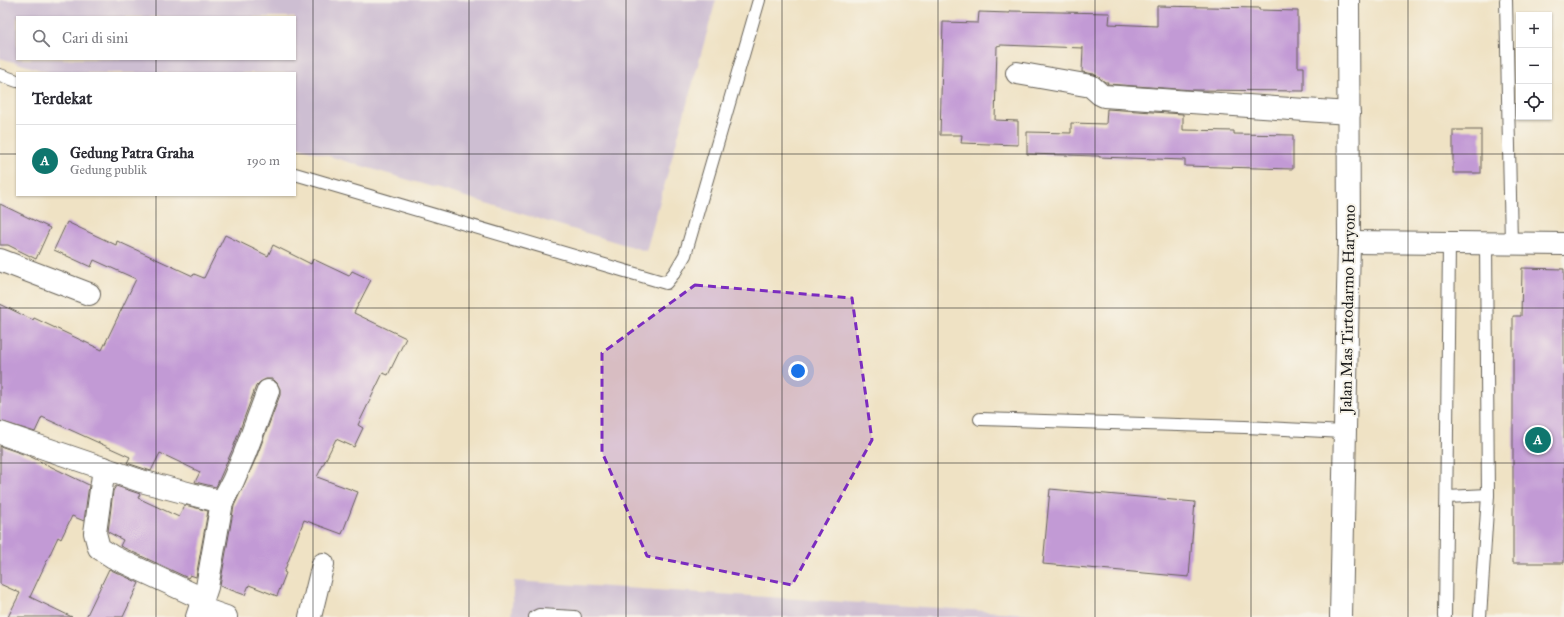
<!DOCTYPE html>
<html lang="id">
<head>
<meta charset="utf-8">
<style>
	:root { --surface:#fff; --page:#f2f2f3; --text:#2b2b33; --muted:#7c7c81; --line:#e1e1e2; --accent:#0f766e }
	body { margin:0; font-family:"IM FELL Great Primer",serif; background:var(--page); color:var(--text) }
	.controls { position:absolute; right:12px; top:12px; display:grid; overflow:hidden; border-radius:0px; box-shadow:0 1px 3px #0004 }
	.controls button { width:36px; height:36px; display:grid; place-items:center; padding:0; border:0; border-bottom:1px solid var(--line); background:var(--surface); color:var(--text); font:20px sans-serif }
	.you { position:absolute; left:798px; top:371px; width:14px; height:14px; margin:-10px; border:3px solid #fff; border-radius:50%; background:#1a73e8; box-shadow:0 0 0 6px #1a73e833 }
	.badge { display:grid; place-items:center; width:26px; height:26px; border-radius:50%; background:var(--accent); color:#fff; font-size:13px; font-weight:700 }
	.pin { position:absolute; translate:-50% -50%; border:2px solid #fff; box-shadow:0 1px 4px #0006 }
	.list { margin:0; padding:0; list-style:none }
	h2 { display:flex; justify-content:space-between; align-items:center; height:52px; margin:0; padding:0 16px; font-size:17px }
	h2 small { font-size:13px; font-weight:400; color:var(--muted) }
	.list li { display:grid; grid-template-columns:26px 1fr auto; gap:12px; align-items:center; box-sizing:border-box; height:72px; padding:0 16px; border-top:1px solid var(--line) }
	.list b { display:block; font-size:15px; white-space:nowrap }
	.list p { margin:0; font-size:13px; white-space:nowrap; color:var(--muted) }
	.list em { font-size:13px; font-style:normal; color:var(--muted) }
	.icon { flex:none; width:22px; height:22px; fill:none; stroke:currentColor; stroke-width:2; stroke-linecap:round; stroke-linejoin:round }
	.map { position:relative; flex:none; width:1564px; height:617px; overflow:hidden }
	.search { position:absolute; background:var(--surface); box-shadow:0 1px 3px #0004; left:16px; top:16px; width:280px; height:44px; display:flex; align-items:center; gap:10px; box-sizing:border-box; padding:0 14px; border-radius:0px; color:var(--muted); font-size:15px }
	.panel { position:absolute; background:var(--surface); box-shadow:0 1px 3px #0004; left:16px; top:72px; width:280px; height:124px; border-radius:0px }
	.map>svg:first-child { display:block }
	.industrial { fill:#cdbed2; fill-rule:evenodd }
	.building { fill:#c29ad5 }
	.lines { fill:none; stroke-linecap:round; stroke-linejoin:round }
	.lane-casing { stroke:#666157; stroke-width:14 }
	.street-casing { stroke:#666157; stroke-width:24 }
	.highway-casing { stroke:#666157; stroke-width:24 }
	.lane { stroke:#fff; stroke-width:12 }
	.street { stroke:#fff; stroke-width:22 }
	.highway { stroke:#fff; stroke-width:22 }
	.marked { fill:#7b2cbf; fill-opacity:0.2; stroke:#7b2cbf; stroke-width:3; stroke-dasharray:8 5; stroke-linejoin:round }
	.grid { fill:none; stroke:#1c1c1c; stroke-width:1; stroke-opacity:0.55 }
	.labels { text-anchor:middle; stroke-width:4; stroke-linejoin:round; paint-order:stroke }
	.street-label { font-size:16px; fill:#1c1c1c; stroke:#f7f3e8 }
</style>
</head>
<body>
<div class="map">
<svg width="1564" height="617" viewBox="0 0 1564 617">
	<rect width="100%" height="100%" fill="#f7f3e8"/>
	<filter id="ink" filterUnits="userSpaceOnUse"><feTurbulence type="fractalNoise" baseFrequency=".025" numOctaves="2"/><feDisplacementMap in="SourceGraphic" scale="8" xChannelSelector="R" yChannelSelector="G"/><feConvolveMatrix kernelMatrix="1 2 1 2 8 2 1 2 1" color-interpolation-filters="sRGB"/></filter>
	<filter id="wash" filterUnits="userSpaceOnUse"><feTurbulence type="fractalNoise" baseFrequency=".012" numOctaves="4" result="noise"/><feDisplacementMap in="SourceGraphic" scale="16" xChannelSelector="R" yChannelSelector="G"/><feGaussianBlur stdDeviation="0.9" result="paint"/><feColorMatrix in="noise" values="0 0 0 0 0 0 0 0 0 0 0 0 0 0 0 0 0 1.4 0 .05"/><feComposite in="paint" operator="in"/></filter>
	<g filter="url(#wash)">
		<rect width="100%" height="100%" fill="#efe2c4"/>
		<g class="industrial">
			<path d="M0 0H716L646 251 295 146V73H51L0 58ZM17 17H295V59H17Z"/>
			<polygon points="514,581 1081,617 511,617"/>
		</g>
		<g id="blocks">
			<g class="building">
				<polygon points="1157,6 1259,8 1259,10 1298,11 1298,67 1304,67 1304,91 1193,90 1107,84 1108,82 1105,82 1094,74 1082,72 1083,48 1001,45 997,46 995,120 1018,121 1018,145 961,143 962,135 940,135 943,22 978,23 979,12 1010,13 1010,11 1110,13 1109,24 1157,26"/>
				<polygon points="1107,109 1183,114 1183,130 1234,131 1234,134 1293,135 1293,169 1185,166 1185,160 1099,157 1099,156 1027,154 1027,132 1071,133 1071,123 1106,124"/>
				<rect x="1453" y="130" width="28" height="43"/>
				<polygon points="0,204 50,228 36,259 8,245 0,245"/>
				<polygon points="67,222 116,245 117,241 193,276 194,274 204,278 225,235 268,256 273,245 311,264 313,259 349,276 352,271 371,280 354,313 406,338 388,375 383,373 358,425 363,428 354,447 336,439 317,477 358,492 342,534 304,520 284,572 286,573 277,596 249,585 245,595 220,586 234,506 256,458 280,395 280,389 277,383 273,379 266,379 260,382 256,386 233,448 216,487 195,482 200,472 160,453 151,471 127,463 130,457 42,417 35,432 0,421 0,304 33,320 34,318 102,350 136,279 94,260 91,267 54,250"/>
				<polygon points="1522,268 1564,269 1564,563 1513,563 1513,316 1521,316"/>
				<polygon points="0,446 29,456 89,485 84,521 72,516 61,539 58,537 30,597 72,617 8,617 20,593 0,584"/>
				<polygon points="116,486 140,494 138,498 179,517 185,505 208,511 196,577 190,575 188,578 120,546 123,540 108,532 113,491"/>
				<polygon points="1050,489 1195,502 1189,577 1043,564"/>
				<polygon points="109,569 139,583 123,617 86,617"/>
			</g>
		</g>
	</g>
	<g filter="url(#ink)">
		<use href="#blocks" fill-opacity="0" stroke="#666157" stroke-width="1"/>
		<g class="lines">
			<g class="lane-casing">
				<g id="lane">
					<polyline points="1506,0 1511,244"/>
					<polyline points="0,75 17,81"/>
					<polyline points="295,174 666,283 675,272 685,255 759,0"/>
					<polyline points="980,419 1245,427 1344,432"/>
					<polyline points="1447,497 1488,495"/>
					<polyline points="535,617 539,615 575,617"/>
					<polyline points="1445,617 1449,244"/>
					<polyline points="1480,617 1488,495 1486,244"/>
				</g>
			</g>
			<g class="street-casing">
				<g id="street">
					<polyline points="1017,73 1091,86 1100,94 1104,96 1349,113"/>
					<polyline points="1349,242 1564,244"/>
					<polyline points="0,260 89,294"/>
					<polyline points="0,433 141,481 222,502"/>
					<polyline points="104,468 95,533 99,548 113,557 203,599"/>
					<polyline points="200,608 226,617"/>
					<polyline points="197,617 207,587 222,502 233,481 245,453 268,391"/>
					<polyline points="310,617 323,564"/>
				</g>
			</g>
			<g class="highway-casing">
				<polyline id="highway" points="1341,617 1349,242 1348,0"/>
			</g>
			<use href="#lane" class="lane"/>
			<use href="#street" class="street"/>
			<use href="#highway" class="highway"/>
		</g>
	</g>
	<path class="marked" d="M695 285 852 298 872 440 792 585 647 556 602 452V353Z"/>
	<path class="grid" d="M156 0V17M313 0V617M469 0V617M626 0V617M782 0V617M938 0V617M1095 0V617M1251 0V617M1408 0V617M156 59V73M0 154H17M295 154H1564M156 195V617M0 308H1564M0 463H1564"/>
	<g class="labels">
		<g class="street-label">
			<text transform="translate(1347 309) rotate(-89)" y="6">Jalan Mas Tirtodarmo Haryono</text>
		</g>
	</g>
</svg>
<div class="controls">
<button>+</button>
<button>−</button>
<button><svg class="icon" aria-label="locate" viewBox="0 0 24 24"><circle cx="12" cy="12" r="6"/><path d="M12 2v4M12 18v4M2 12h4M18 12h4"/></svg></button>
</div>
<div class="you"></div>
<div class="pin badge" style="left:1538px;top:440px">A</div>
<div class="search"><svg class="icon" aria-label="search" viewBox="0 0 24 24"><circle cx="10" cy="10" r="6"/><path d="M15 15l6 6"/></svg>Cari di sini</div>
<section class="panel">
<h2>Terdekat<small></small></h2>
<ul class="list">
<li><span class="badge">A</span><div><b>Gedung Patra Graha</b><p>Gedung publik</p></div><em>190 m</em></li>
</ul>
</section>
</div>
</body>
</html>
